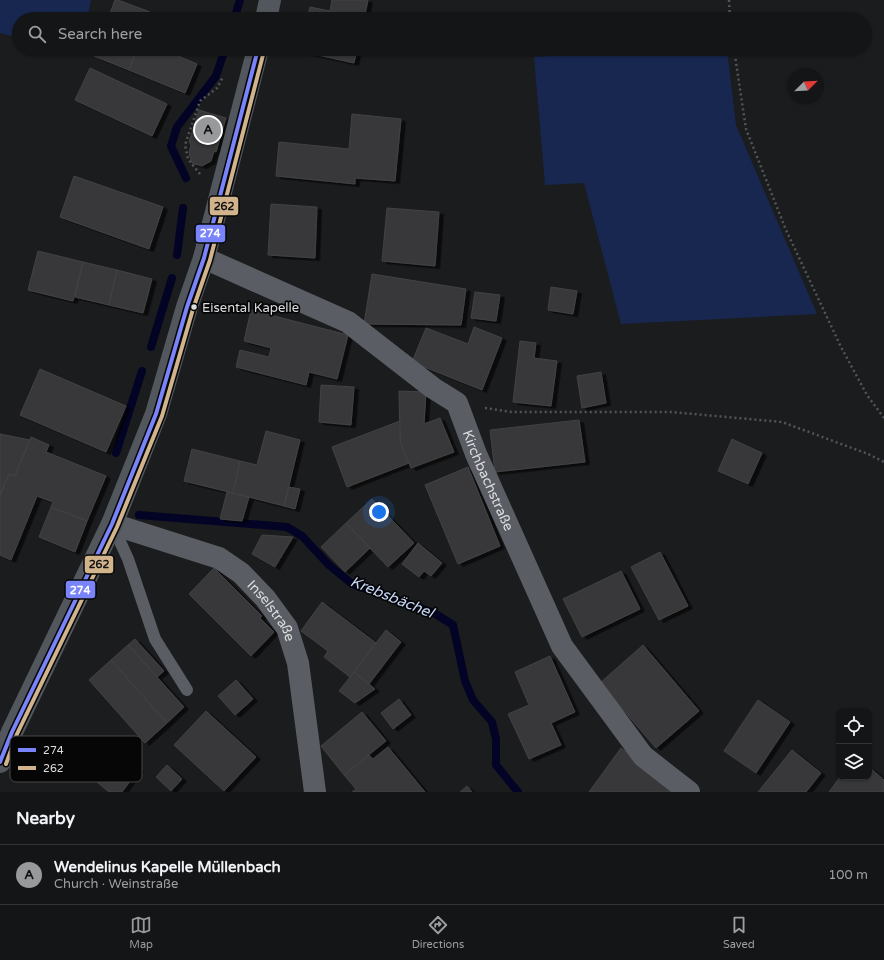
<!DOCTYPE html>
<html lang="en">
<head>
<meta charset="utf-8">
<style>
	:root { --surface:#141516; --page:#212223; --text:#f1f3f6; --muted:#9d9fa1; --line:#333435; --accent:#98999a }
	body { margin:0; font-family:"Varela Round",sans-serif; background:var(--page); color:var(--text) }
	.controls { position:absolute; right:12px; bottom:12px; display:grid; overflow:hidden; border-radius:8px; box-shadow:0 1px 3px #0004 }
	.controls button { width:36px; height:36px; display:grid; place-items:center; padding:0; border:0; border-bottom:1px solid var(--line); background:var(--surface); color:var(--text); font:20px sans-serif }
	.compass { position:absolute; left:788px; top:68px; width:36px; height:36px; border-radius:50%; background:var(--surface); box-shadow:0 1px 3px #0004; rotate:66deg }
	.you { position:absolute; left:379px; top:512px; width:14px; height:14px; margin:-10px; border:3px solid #fff; border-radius:50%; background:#1a73e8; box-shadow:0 0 0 6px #1a73e833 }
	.badge { display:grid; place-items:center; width:26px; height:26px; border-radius:50%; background:var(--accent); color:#111; font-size:13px; font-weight:700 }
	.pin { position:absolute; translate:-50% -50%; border:2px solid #fff; box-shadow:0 1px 4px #0006 }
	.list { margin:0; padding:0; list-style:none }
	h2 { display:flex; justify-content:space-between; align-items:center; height:52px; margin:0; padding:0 16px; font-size:17px }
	h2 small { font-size:13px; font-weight:400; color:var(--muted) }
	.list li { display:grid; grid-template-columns:26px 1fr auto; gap:12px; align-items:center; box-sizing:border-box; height:60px; padding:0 16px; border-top:1px solid var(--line) }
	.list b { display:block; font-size:15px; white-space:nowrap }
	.list p { margin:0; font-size:13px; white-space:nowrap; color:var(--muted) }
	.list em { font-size:13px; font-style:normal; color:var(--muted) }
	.icon { flex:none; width:22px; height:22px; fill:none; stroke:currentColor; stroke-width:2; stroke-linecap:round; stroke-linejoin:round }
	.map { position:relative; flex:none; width:884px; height:792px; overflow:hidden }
	.search { position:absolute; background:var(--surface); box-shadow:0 1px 3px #0004; left:12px; right:12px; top:12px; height:44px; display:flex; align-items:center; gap:10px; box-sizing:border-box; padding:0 14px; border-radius:22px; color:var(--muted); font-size:15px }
	.sheet { height:112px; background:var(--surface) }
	nav { display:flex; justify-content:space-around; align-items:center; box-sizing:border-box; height:56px; border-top:1px solid var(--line); background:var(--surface); font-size:11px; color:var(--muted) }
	nav a { display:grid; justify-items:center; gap:2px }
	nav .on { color:var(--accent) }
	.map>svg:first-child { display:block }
	.green { fill:#182750 }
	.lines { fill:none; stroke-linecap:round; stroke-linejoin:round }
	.stream { stroke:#030325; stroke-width:8 }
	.building { fill:#38393a; stroke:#424244; filter:url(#shadow) }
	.path { stroke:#525559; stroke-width:2.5; stroke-dasharray:2 3; stroke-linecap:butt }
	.lane { stroke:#5a5d64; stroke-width:12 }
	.street { stroke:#5a5d64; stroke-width:22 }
	.secondary { stroke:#52575d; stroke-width:22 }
	.bus-1-casing { stroke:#060607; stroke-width:7 }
	.bus-2-casing { stroke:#060607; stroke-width:7 }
	.bus-1 { stroke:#7a84fa; stroke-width:4 }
	.bus-2 { stroke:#d2b48c; stroke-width:4 }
	.bus-dot { fill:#dbdcde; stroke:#060607; stroke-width:1.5 }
	.labels { text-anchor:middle; stroke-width:3.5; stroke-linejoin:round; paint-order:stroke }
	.bus-label { font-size:13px; fill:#dbdcde; stroke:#060607; text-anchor:start }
	.street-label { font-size:14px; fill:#dbdcde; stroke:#060607 }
	.water-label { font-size:15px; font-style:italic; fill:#c6d6f7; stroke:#060607 }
	.key { fill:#060607; stroke:#464648; stroke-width:1 }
	.key-label { font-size:11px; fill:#dbdcde }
	.line-badge { stroke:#060607; stroke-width:1.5 }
	.badge-label { font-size:11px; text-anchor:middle; font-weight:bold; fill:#fff }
	.pale-badge-label { font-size:11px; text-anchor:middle; font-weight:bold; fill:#111 }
</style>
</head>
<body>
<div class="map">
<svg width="884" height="792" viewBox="0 0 884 792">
	<defs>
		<filter id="shadow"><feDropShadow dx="4.5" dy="2.5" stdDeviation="0" flood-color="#0009"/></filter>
	</defs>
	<rect width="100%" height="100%" fill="#1b1c1d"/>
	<g class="green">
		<polygon points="0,0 91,0 87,19 19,19 19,38 0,33"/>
		<polygon points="660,49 727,49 736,125 817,314 621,324 584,183 545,185 534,57"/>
	</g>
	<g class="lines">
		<g class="stream">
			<polyline points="234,19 240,0"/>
			<polyline points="186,178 171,146 177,127 216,76 225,49"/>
			<polyline points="177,255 183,208"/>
			<polyline points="151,347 172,278"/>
			<polyline points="116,453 142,371"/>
			<polyline points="139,515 287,527 302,536 329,565 352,584 434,613 453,625 465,681 473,700 492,722 496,739 496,765 518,792"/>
		</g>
	</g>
	<g class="building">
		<polygon points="115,0 118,0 150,12 148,19 108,19"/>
		<polygon points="332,0 368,0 364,19 307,19 310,7 330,11"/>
		<polygon points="97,49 137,49 129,70 94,56"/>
		<polygon points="137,49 162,49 197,64 185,93 129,70"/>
		<polygon points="301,49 357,49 354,63 300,51"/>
		<polygon points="90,68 167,104 152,136 75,100"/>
		<polygon points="199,110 226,118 216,152 214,151 211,161 202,166 192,163 189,153 191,145 189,142"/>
		<polygon points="352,114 401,119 395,181 355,178 355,184 276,176 279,142 349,149"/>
		<polygon points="74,176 163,207 149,249 60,217"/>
		<polygon points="271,204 317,207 315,258 268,255"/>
		<polygon points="387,208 439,212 435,266 382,261"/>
		<polygon points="38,251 83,262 73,301 28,290"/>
		<polygon points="83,262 117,270 109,305 75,297"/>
		<polygon points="117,270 152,279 143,313 109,305"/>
		<polygon points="372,274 466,289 461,325 364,324"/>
		<polygon points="551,287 577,291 573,314 548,310"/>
		<polygon points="475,292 500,295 496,321 471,318"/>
		<polygon points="251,310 348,335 337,379 309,372 306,385 236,367 240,350 269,357 271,348 244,341"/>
		<polygon points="474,327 502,338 482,390 412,362 426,328 468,344"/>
		<polygon points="520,341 536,343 534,358 557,361 551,406 513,402"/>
		<polygon points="40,369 126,406 106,452 20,415"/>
		<polygon points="601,372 606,403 582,408 577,376"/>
		<polygon points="321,385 354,387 351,425 319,422"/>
		<polygon points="399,391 426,392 424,424 440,418 454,452 411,468 400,442"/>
		<polygon points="579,420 585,462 495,472 490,430"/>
		<polygon points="400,421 400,442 409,463 347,487 332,447"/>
		<polygon points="266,431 300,440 284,506 233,493 240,461 257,465"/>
		<polygon points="0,434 30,440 15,476 9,474 0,495"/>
		<polygon points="31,437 49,445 46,452 106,476 87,521 51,507 53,502 37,496 11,560 0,555 0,495 9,474 15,476"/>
		<polygon points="732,439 762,453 748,484 718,471"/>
		<polygon points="192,449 240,461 233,493 184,481"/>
		<polygon points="468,467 500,546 458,564 425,485"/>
		<polygon points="289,487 300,489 295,509 284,506"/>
		<polygon points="227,492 249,497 242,521 220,519"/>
		<polygon points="372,499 414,543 388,567 346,523"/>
		<polygon points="51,507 87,521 75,552 39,537"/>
		<polygon points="346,523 370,548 345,572 321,547"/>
		<polygon points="262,535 293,537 275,567 252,554"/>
		<polygon points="418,543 442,563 431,576 424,571 419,577 402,564"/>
		<polygon points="660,552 688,606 659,620 631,567"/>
		<polygon points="214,568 262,616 260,618 274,632 251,656 189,594"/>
		<polygon points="621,571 640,609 582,637 563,599"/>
		<polygon points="322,602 376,643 350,677 324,657 328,651 301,631"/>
		<polygon points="386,630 401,642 369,684 354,672"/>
		<polygon points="135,639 164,671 157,677 128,645"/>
		<polygon points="128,645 184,707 167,723 111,660"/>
		<polygon points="643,645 699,711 656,748 600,683"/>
		<polygon points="550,656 575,712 551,723 561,745 529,759 508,714 529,705 515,672"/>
		<polygon points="111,660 167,723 145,743 89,680"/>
		<polygon points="354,672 375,689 355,703 339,691"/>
		<polygon points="236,680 253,699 235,715 218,696"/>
		<polygon points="399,699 411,715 393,729 381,713"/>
		<polygon points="758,700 790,722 756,773 724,751"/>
		<polygon points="206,711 256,757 224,791 174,745"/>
		<polygon points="362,712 386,741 344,775 321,746"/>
		<polygon points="108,745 139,769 122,792 109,792 86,773"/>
		<polygon points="388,747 425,792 352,792 356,789 344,775 369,755 373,759"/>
		<polygon points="621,748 677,792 589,792"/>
		<polygon points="792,750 821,773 806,792 758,792"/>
		<polygon points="167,765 182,779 171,791 156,777"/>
		<polygon points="869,767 884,780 884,792 829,792 840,777 869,777"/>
		<polygon points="467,786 472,792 460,792"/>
	</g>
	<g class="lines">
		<g class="path">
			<polyline points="729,0 730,19"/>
			<polyline points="734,49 746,129 786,230 841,347 867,395 884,418"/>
			<polyline points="200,174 188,159 185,145 200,101 217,88 223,77"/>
			<polyline points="485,408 512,412 671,412 782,422 868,454 884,462"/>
		</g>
		<polyline class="lane" points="112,524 128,559 155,639 187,690"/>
		<g class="street">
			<path id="s1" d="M204 258 348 322 433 388 457 403 476 454 562 646 643 756 689 792"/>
			<path id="s2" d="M112 524 219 558 241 573 265 598 287 628 298 663 315 792"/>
		</g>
		<g class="secondary">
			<polyline points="266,19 270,0"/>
			<polyline points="0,762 12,732 112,524 156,414 187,307 204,258 258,49"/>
		</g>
		<g class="bus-1-casing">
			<polyline id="bus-1" points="0,762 12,732 112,524 156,414 187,307 204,258 258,49"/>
		</g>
		<g class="bus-2-casing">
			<polyline id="bus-2" points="6,764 17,734 117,527 162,416 193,309 210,260 264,51"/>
		</g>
		<use href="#bus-1" class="bus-1"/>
		<use href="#bus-2" class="bus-2"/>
	</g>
	<circle class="bus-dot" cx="194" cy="307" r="3.5"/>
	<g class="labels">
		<g class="bus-label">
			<text x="202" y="312">Eisental Kapelle</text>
		</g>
		<g class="street-label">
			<text dy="5" stroke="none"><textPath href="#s1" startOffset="377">Kirchbachstraße</textPath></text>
			<text dy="5" stroke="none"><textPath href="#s2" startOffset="188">Inselstraße</textPath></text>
		</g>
		<g class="water-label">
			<text transform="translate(392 597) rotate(22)" y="5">Krebsbächel</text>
		</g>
	</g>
	<rect x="10" y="736" width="132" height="46" rx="6" class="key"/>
	<rect x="18" y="748" width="18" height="4" fill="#7a84fa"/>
	<rect x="18" y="766" width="18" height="4" fill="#d2b48c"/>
	<g class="key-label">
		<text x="43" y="754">274</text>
		<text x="43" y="772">262</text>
	</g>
	<g class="line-badge">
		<rect x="209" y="196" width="30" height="20" rx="4" fill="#d2b48c"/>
		<rect x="195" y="224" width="31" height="19" rx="4" fill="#7a84fa"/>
		<rect x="84" y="555" width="30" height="19" rx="4" fill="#d2b48c"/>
		<rect x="65" y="580" width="31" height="19" rx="4" fill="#7a84fa"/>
	</g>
	<g class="badge-label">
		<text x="210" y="237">274</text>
		<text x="80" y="594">274</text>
	</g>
	<g class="pale-badge-label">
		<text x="224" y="210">262</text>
		<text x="99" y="568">262</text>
	</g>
</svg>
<div class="controls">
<button><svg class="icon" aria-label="locate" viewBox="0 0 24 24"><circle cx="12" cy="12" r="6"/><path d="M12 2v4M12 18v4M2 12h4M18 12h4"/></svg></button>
<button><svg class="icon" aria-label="layers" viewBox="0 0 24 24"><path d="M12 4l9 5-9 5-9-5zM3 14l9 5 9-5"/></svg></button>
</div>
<svg class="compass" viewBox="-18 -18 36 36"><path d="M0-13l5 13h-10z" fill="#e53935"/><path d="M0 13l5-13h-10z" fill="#9d9fa1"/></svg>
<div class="you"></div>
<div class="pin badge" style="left:208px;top:130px">A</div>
<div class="search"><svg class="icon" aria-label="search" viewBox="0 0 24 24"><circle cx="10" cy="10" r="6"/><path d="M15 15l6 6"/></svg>Search here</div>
</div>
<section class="sheet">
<h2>Nearby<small></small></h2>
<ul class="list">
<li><span class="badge">A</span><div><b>Wendelinus Kapelle Müllenbach</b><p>Church · Weinstraße</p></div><em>100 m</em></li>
</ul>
</section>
<nav>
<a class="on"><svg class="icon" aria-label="map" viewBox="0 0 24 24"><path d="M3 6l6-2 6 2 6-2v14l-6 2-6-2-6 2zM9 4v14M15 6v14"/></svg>Map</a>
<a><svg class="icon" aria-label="directions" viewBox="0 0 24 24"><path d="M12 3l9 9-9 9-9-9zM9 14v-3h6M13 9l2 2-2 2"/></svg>Directions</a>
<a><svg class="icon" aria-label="saved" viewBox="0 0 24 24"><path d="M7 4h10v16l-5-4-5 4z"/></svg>Saved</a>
</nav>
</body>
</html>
